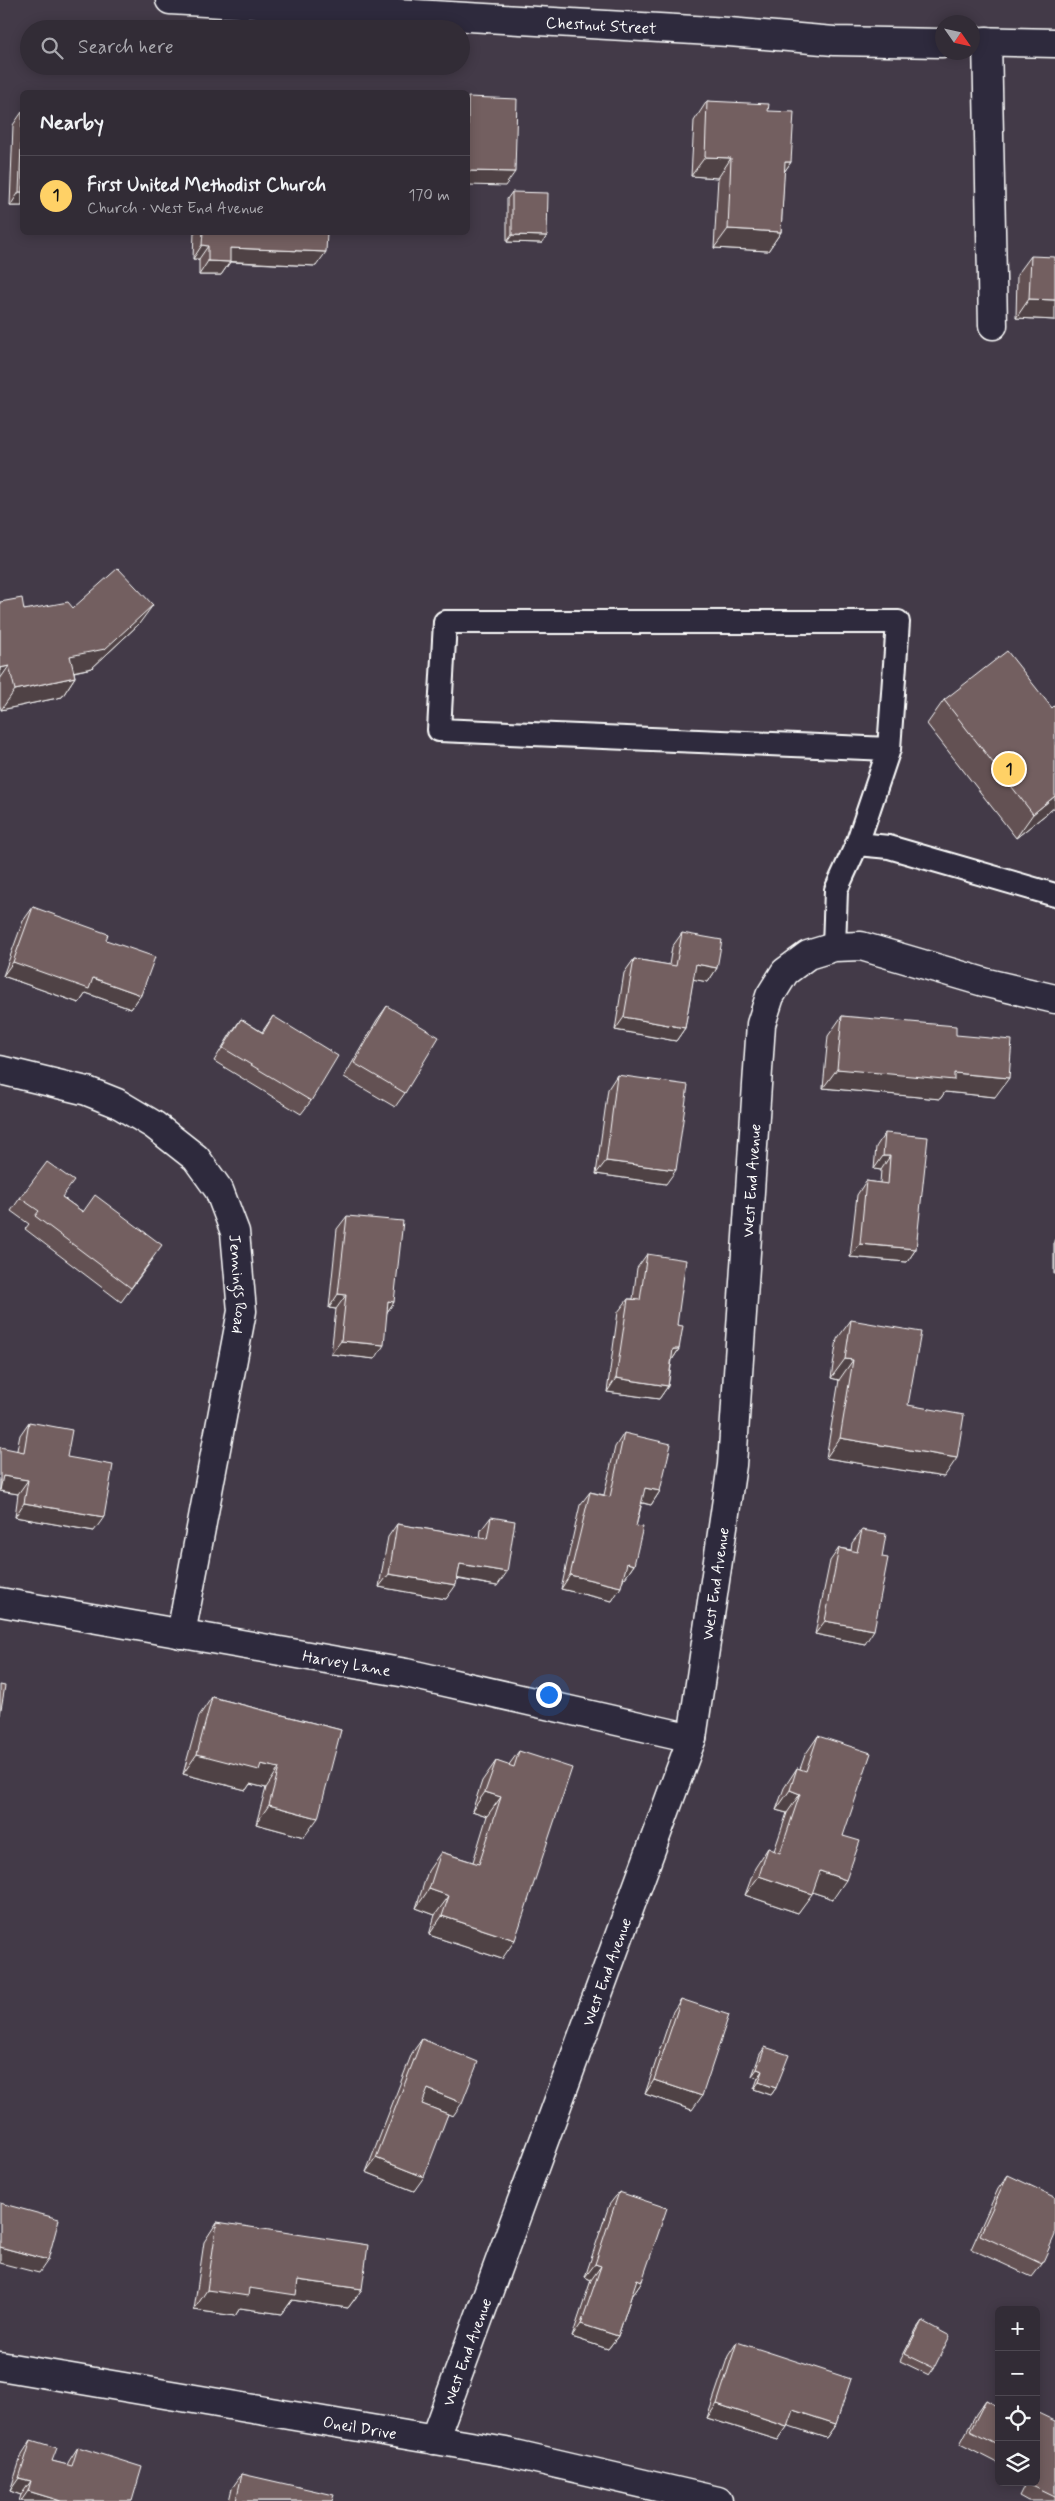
<!DOCTYPE html>
<html lang="en">
<head>
<meta charset="utf-8">
<style>
	:root { --surface:#322c36; --page:#3d3842; --text:#f1f3f6; --muted:#a8a7ad; --line:#4d4851; --accent:#ffd166 }
	body { margin:0; font-family:Mynerve,sans-serif; background:var(--page); color:var(--text) }
	.controls { position:absolute; right:15px; bottom:15px; display:grid; overflow:hidden; border-radius:8px; box-shadow:0 2px 12px #0003 }
	.controls button { width:45px; height:45px; display:grid; place-items:center; padding:0; border:0; border-bottom:1px solid var(--line); background:var(--surface); color:var(--text); font:25px sans-serif }
	.compass { position:absolute; left:935px; top:15px; width:45px; height:45px; border-radius:50%; background:var(--surface); box-shadow:0 2px 12px #0003; rotate:124deg }
	.you { position:absolute; left:548px; top:1694px; width:18px; height:18px; margin:-12px; border:4px solid #fff; border-radius:50%; background:#1a73e8; box-shadow:0 0 0 8px #1a73e833 }
	.badge { display:grid; place-items:center; width:32px; height:32px; border-radius:50%; background:var(--accent); color:#111; font-size:16px; font-weight:700 }
	.pin { position:absolute; translate:-50% -50%; border:2px solid #fff; box-shadow:0 1px 5px #0006 }
	.list { margin:0; padding:0; list-style:none }
	h2 { display:flex; justify-content:space-between; align-items:center; height:65px; margin:0; padding:0 20px; font-size:21px }
	h2 small { font-size:16px; font-weight:400; color:var(--muted) }
	.list li { display:grid; grid-template-columns:32px 1fr auto; gap:15px; align-items:center; box-sizing:border-box; height:80px; padding:0 20px; border-top:1px solid var(--line) }
	.list b { display:block; font-size:19px; white-space:nowrap }
	.list p { margin:0; font-size:16px; white-space:nowrap; color:var(--muted) }
	.list em { font-size:16px; font-style:normal; color:var(--muted) }
	.icon { flex:none; width:28px; height:28px; fill:none; stroke:currentColor; stroke-width:2; stroke-linecap:round; stroke-linejoin:round }
	.map { position:relative; flex:none; width:1055px; height:2501px; overflow:hidden }
	.search { position:absolute; background:var(--surface); box-shadow:0 2px 12px #0003; left:20px; top:20px; width:450px; height:55px; display:flex; align-items:center; gap:12px; box-sizing:border-box; padding:0 18px; border-radius:28px; color:var(--muted); font-size:19px }
	.panel { position:absolute; background:var(--surface); box-shadow:0 2px 12px #0003; left:20px; top:90px; width:450px; height:145px; border-radius:8px }
	.map>svg:first-child { display:block }
	.lines { fill:none; stroke-linecap:round; stroke-linejoin:round }
	.service-casing { stroke:#fff; stroke-width:26 }
	.minor-casing { stroke:#fff; stroke-width:31 }
	.service { stroke:#2f2a3d; stroke-width:22 }
	.minor { stroke:#2f2a3d; stroke-width:28 }
	.wall { fill:#635153; stroke:#fff }
	.shaded-wall { fill:#504244; stroke:#fff }
	.building { fill:#735e61; stroke:#fff }
	.labels { text-anchor:middle; stroke-width:5; stroke-linejoin:round; paint-order:stroke }
	.street-label { font-size:16px; fill:#fff; stroke:#2f2a3d }
</style>
</head>
<body>
<div class="map">
<svg width="1055" height="2501" viewBox="0 0 1055 2501">
	<rect width="100%" height="100%" fill="#433a48"/>
	<filter id="ink" filterUnits="userSpaceOnUse"><feTurbulence type="fractalNoise" baseFrequency=".02" numOctaves="2"/><feDisplacementMap in="SourceGraphic" scale="10" xChannelSelector="R" yChannelSelector="G"/><feConvolveMatrix kernelMatrix="1 2 1 2 8 2 1 2 1" color-interpolation-filters="sRGB"/></filter>
	<g filter="url(#ink)">
		<g class="lines">
			<g class="service-casing">
				<g id="service">
					<polyline points="857,844 889,847 1055,895"/>
					<polyline points="834,947 836,890 857,844 889,749 898,622 445,622 439,730 889,749"/>
				</g>
			</g>
			<g class="minor-casing">
				<g id="minor">
					<path id="s1" d="M170 0 729 32 834 41 942 43"/>
					<polyline points="972,41 1055,43"/>
					<polyline points="987,41 993,325"/>
					<path id="s2" d="M0 1070 87 1091 117 1103 154 1125 196 1158 219 1190 235 1232 242 1311 181 1634"/>
					<path id="s3" d="M0 1602 406 1673 692 1738"/>
					<path id="s4" d="M0 2366 506 2452 718 2501"/>
					<path id="s5" d="M434 2440 692 1738 732 1465 761 1024 770 996 785 972 808 955 834 947 861 946 987 983 1055 999"/>
				</g>
			</g>
			<use href="#service" class="service"/>
			<use href="#minor" class="minor"/>
		</g>
		<g class="wall">
			<polygon points="707,101 768,111 791,162 784,172 781,232 768,251 714,248 718,178 691,176 694,121"/>
			<polygon points="22,112 22,206 10,206 13,125"/>
			<polygon points="512,192 547,236 542,243 507,242 507,199"/>
			<polygon points="194,232 327,232 316,266 230,262 221,275 199,275 199,259 193,259"/>
			<polygon points="1031,256 1055,320 1016,318 1017,275"/>
			<polygon points="0,602 24,610 73,608 139,624 92,668 74,672 75,677 62,697 1,710 0,705"/>
			<polygon points="944,700 1055,807 1016,838 927,724"/>
			<polygon points="33,907 106,940 141,995 131,1009 86,993 79,1003 3,976 23,921"/>
			<polygon points="682,933 717,968 708,982 693,979 685,1028 676,1041 615,1030 624,973 634,959 669,965 672,947"/>
			<polygon points="387,1006 405,1093 395,1107 344,1077 377,1020"/>
			<polygon points="273,1016 311,1101 301,1114 214,1061 231,1033 241,1019 262,1032"/>
			<polygon points="842,1016 956,1035 995,1097 945,1092 940,1099 823,1088 828,1036"/>
			<polygon points="617,1075 666,1184 596,1174 608,1089"/>
			<polygon points="885,1133 916,1249 907,1262 850,1257 857,1195 866,1181 880,1183 881,1170 874,1169 876,1147"/>
			<polygon points="62,1197 83,1212 153,1259 121,1302 25,1229 29,1224 11,1211 20,1198"/>
			<polygon points="347,1216 394,1302 387,1312 375,1359 331,1354 336,1309 329,1308 337,1229"/>
			<polygon points="1055,1239 1055,1274 1054,1274 1054,1241"/>
			<polygon points="647,1254 677,1325 679,1349 672,1360 668,1386 659,1399 607,1392 618,1312 628,1299 633,1299 637,1268"/>
			<polygon points="851,1320 944,1477 826,1458 839,1380 831,1378 837,1339"/>
			<polygon points="29,1422 67,1457 94,1531 15,1517 18,1494 0,1491 17,1450 20,1435"/>
			<polygon points="624,1433 660,1491 651,1505 642,1503 636,1526 634,1565 625,1578 624,1578 612,1601 561,1589 580,1505 590,1492 604,1495 615,1447"/>
			<polygon points="491,1517 497,1586 457,1579 446,1599 379,1587 388,1537 397,1524 480,1538 481,1530"/>
			<polygon points="862,1530 882,1557 865,1644 815,1634 830,1561 839,1548 851,1550 852,1543"/>
			<polygon points="212,1697 341,1730 304,1837 256,1824 266,1788 250,1784 246,1790 183,1774 199,1716"/>
			<polygon points="818,1736 843,1836 833,1899 812,1892 798,1913 745,1895 755,1868 768,1848 774,1851 787,1813 776,1810 784,1788 797,1768 800,1769 805,1755"/>
			<polygon points="519,1751 502,1959 429,1935 435,1915 416,1908 428,1871 441,1852 473,1862 487,1816 472,1811 482,1781 496,1761 508,1766"/>
			<polygon points="681,1999 692,2110 645,2094 672,2013"/>
			<polygon points="422,2039 453,2116 448,2114 414,2191 366,2172 412,2053"/>
			<polygon points="765,2047 776,2088 771,2095 754,2089 758,2078 752,2076 760,2054"/>
			<polygon points="1008,2175 1042,2264 1032,2277 971,2249 998,2189"/>
			<polygon points="619,2192 642,2281 633,2294 632,2294 618,2336 608,2349 572,2337 591,2280 585,2277 609,2205"/>
			<polygon points="217,2222 362,2289 348,2308 292,2300 282,2314 240,2308 235,2316 194,2310 204,2242"/>
			<polygon points="922,2321 934,2368 929,2375 900,2361 917,2328"/>
			<polygon points="737,2342 836,2424 826,2438 788,2425 778,2440 707,2418 728,2356"/>
			<polygon points="986,2400 999,2407 999,2464 960,2444 976,2414"/>
			<polygon points="1055,2421 1055,2501 1028,2501 1019,2496 1025,2484 1021,2482 1036,2482"/>
			<polygon points="31,2440 52,2461 67,2465 69,2461 78,2447 132,2501 19,2501 21,2495 10,2491 22,2454"/>
			<polygon points="242,2474 332,2501 229,2501 232,2488"/>
		</g>
		<g class="shaded-wall">
			<polygon points="705,157 731,158 718,178 691,176"/>
			<polygon points="785,162 791,162 778,181"/>
			<polygon points="468,171 515,172 505,186 468,185"/>
			<polygon points="19,192 22,192 22,206 10,206"/>
			<polygon points="728,229 781,232 768,251 714,248"/>
			<polygon points="512,235 547,236 542,243 507,242"/>
			<polygon points="202,245 208,246 199,259 193,259"/>
			<polygon points="230,248 326,252 316,266 221,261"/>
			<polygon points="208,261 230,262 221,275 199,275"/>
			<polygon points="1029,299 1055,300 1055,320 1016,318"/>
			<polygon points="153,605 139,624 92,668 57,675 70,656"/>
			<polygon points="9,666 0,679 0,668"/>
			<polygon points="75,677 62,697 1,710 15,690"/>
			<polygon points="1055,796 1055,807 1016,838 1033,814"/>
			<polygon points="13,962 93,978 141,995 131,1009 86,993 79,1003 3,976"/>
			<polygon points="696,964 717,968 708,982 686,978"/>
			<polygon points="624,1017 685,1028 676,1041 615,1030"/>
			<polygon points="837,1069 954,1073 1009,1078 995,1097 945,1092 940,1099 823,1088"/>
			<polygon points="883,1156 890,1156 881,1170 874,1169"/>
			<polygon points="606,1161 676,1170 666,1184 596,1174"/>
			<polygon points="860,1244 916,1249 907,1262 850,1257"/>
			<polygon points="338,1294 346,1295 336,1309 329,1308"/>
			<polygon points="388,1301 394,1302 385,1315"/>
			<polygon points="341,1341 384,1345 375,1359 331,1354"/>
			<polygon points="673,1349 679,1349 670,1363"/>
			<polygon points="845,1359 853,1360 839,1380 831,1378"/>
			<polygon points="616,1378 668,1386 659,1399 607,1392"/>
			<polygon points="840,1438 957,1458 944,1477 826,1458"/>
			<polygon points="3,1476 28,1480 18,1494 0,1491 0,1480"/>
			<polygon points="645,1488 660,1491 651,1505 636,1501"/>
			<polygon points="24,1503 104,1517 94,1531 15,1517"/>
			<polygon points="627,1563 634,1565 625,1578 618,1576"/>
			<polygon points="460,1564 507,1572 497,1586 450,1577"/>
			<polygon points="389,1574 456,1585 446,1599 379,1587"/>
			<polygon points="570,1575 621,1587 612,1601 561,1589"/>
			<polygon points="825,1621 874,1630 865,1644 815,1634"/>
			<polygon points="197,1754 261,1764 279,1768 266,1788 250,1784 246,1790 183,1774"/>
			<polygon points="790,1790 800,1794 787,1813 776,1810"/>
			<polygon points="485,1792 501,1797 487,1816 472,1811"/>
			<polygon points="269,1805 318,1818 304,1837 256,1824"/>
			<polygon points="820,1871 846,1880 833,1899 806,1890"/>
			<polygon points="759,1876 812,1894 798,1913 745,1895"/>
			<polygon points="429,1889 449,1896 435,1915 416,1908"/>
			<polygon points="442,1916 515,1940 502,1959 429,1935"/>
			<polygon points="757,2069 763,2071 758,2078 752,2076"/>
			<polygon points="654,2080 702,2096 692,2110 645,2094"/>
			<polygon points="759,2082 776,2088 771,2095 754,2089"/>
			<polygon points="428,2089 462,2103 453,2116 419,2103"/>
			<polygon points="376,2158 424,2177 414,2191 366,2172"/>
			<polygon points="0,2247 48,2260 39,2273 0,2263"/>
			<polygon points="595,2264 601,2266 591,2280 585,2277"/>
			<polygon points="637,2279 642,2281 633,2294 627,2292"/>
			<polygon points="298,2280 362,2289 348,2308 292,2300 282,2314 240,2308 235,2316 194,2310 207,2290 249,2288"/>
			<polygon points="581,2324 618,2336 608,2349 572,2337"/>
			<polygon points="717,2404 787,2427 778,2440 707,2418"/>
			<polygon points="793,2410 836,2424 826,2438 783,2424"/>
			<polygon points="19,2478 31,2481 21,2495 10,2491"/>
			<polygon points="28,2491 61,2501 21,2501"/>
		</g>
		<g class="building">
			<polygon points="468,97 517,99 515,172 468,171"/>
			<polygon points="707,101 769,104 768,111 794,112 791,162 785,162 781,232 728,229 731,158 705,157"/>
			<polygon points="22,122 22,192 19,192"/>
			<polygon points="512,192 548,193 547,236 512,235"/>
			<polygon points="203,232 327,232 326,252 230,248 230,262 208,261 208,246 202,245"/>
			<polygon points="1031,256 1055,257 1055,300 1029,299"/>
			<polygon points="118,568 153,605 105,649 70,656 75,677 15,690 9,666 0,668 0,602 22,598 24,610 68,602 73,608"/>
			<polygon points="1007,651 1052,708 1055,705 1055,796 1033,814 944,700"/>
			<polygon points="33,907 108,934 106,940 155,957 141,995 93,978 89,989 13,962"/>
			<polygon points="682,933 722,940 717,968 696,964 685,1028 624,1017 634,959 676,966"/>
			<polygon points="387,1006 439,1037 405,1093 354,1063"/>
			<polygon points="273,1016 338,1056 311,1101 223,1048 241,1019 263,1033"/>
			<polygon points="842,1016 956,1026 956,1035 1012,1040 1009,1078 954,1073 954,1080 837,1069"/>
			<polygon points="617,1075 688,1085 676,1170 606,1161"/>
			<polygon points="885,1133 928,1137 916,1249 860,1244 866,1181 888,1184 890,1156 883,1156"/>
			<polygon points="47,1162 74,1181 62,1197 83,1212 95,1195 162,1245 131,1288 35,1216 39,1211 20,1198"/>
			<polygon points="347,1216 403,1221 394,1302 388,1301 384,1345 341,1341 346,1295 338,1294"/>
			<polygon points="647,1254 686,1260 677,1325 683,1326 679,1349 673,1349 668,1386 616,1378 628,1299 640,1300"/>
			<polygon points="851,1320 921,1332 908,1405 964,1415 957,1458 840,1438 853,1360 845,1359"/>
			<polygon points="29,1422 72,1430 67,1457 113,1465 104,1517 24,1503 28,1480 3,1476 0,1490 0,1447 24,1452"/>
			<polygon points="624,1433 671,1444 660,1491 645,1488 636,1526 643,1527 634,1565 627,1563 621,1587 570,1575 590,1492 610,1497"/>
			<polygon points="491,1517 515,1521 507,1572 460,1564 456,1585 389,1574 397,1524 487,1539"/>
			<polygon points="862,1530 886,1534 882,1557 888,1558 874,1630 825,1621 839,1548 857,1552"/>
			<polygon points="0,1685 5,1686 0,1715"/>
			<polygon points="212,1697 341,1730 318,1818 269,1805 279,1768 261,1764 259,1770 197,1754"/>
			<polygon points="818,1736 871,1753 843,1836 860,1841 846,1880 820,1871 812,1894 759,1876 768,1848 780,1853 800,1794 790,1790 797,1768 806,1771"/>
			<polygon points="519,1751 572,1768 515,1940 442,1916 449,1896 429,1889 441,1852 479,1864 501,1797 485,1792 496,1761 514,1767"/>
			<polygon points="681,1999 729,2015 702,2096 654,2080"/>
			<polygon points="422,2039 478,2062 462,2103 428,2089 422,2104 448,2114 424,2177 376,2158"/>
			<polygon points="765,2047 789,2055 776,2088 759,2082 763,2071 757,2069"/>
			<polygon points="1008,2175 1055,2197 1055,2235 1042,2264 980,2235"/>
			<polygon points="619,2192 667,2208 642,2281 637,2279 618,2336 581,2324 601,2266 595,2264"/>
			<polygon points="0,2203 59,2219 48,2260 0,2247"/>
			<polygon points="217,2222 368,2245 362,2289 298,2280 296,2295 249,2288 248,2296 207,2290"/>
			<polygon points="922,2321 950,2336 934,2368 905,2354"/>
			<polygon points="737,2342 851,2379 836,2424 793,2410 787,2427 717,2404"/>
			<polygon points="986,2400 999,2407 999,2446 970,2431"/>
			<polygon points="1036,2412 1055,2421 1055,2496 1028,2483 1036,2482"/>
			<polygon points="31,2440 57,2448 52,2461 72,2466 78,2447 142,2467 132,2501 61,2501 28,2491 31,2481 19,2478"/>
			<polygon points="242,2474 334,2495 332,2501 236,2501"/>
		</g>
	</g>
	<g class="labels">
		<g class="street-label">
			<text dy="6" stroke="none"><textPath href="#s1" startOffset="432">Chestnut Street</textPath></text>
			<text dy="6" stroke="none"><textPath href="#s5" startOffset="1309">West End Avenue</textPath></text>
			<text dy="6" stroke="none"><textPath href="#s2" startOffset="355">Jennings Road</textPath></text>
			<text dy="6" stroke="none"><textPath href="#s5" startOffset="904">West End Avenue</textPath></text>
			<text dy="6" stroke="none"><textPath href="#s3" startOffset="352">Harvey Lane</textPath></text>
			<text dy="6" stroke="none"><textPath href="#s5" startOffset="499">West End Avenue</textPath></text>
			<text dy="6" stroke="none"><textPath href="#s5" startOffset="94">West End Avenue</textPath></text>
			<text dy="6" stroke="none"><textPath href="#s4" startOffset="365">Oneil Drive</textPath></text>
		</g>
	</g>
</svg>
<div class="controls">
<button>+</button>
<button>−</button>
<button><svg class="icon" aria-label="locate" viewBox="0 0 24 24"><circle cx="12" cy="12" r="6"/><path d="M12 2v4M12 18v4M2 12h4M18 12h4"/></svg></button>
<button><svg class="icon" aria-label="layers" viewBox="0 0 24 24"><path d="M12 4l9 5-9 5-9-5zM3 14l9 5 9-5"/></svg></button>
</div>
<svg class="compass" viewBox="-18 -18 36 36"><path d="M0-13l5 13h-10z" fill="#e53935"/><path d="M0 13l5-13h-10z" fill="#a8a7ad"/></svg>
<div class="you"></div>
<div class="pin badge" style="left:1009px;top:769px">1</div>
<div class="search"><svg class="icon" aria-label="search" viewBox="0 0 24 24"><circle cx="10" cy="10" r="6"/><path d="M15 15l6 6"/></svg>Search here</div>
<section class="panel">
<h2>Nearby<small></small></h2>
<ul class="list">
<li><span class="badge">1</span><div><b>First United Methodist Church</b><p>Church · West End Avenue</p></div><em>170 m</em></li>
</ul>
</section>
</div>
</body>
</html>
